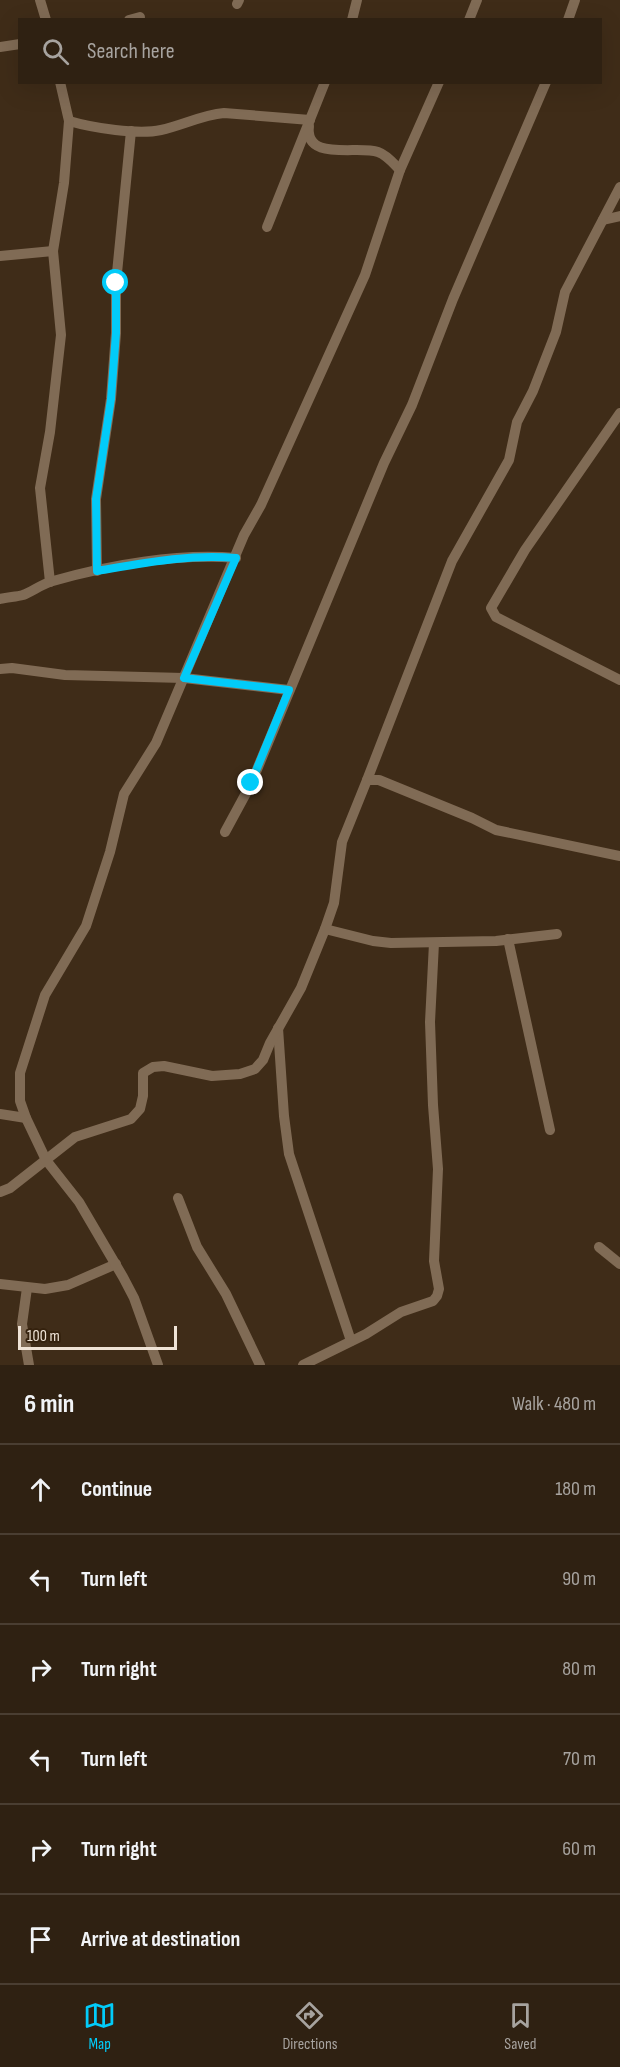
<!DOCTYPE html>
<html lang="en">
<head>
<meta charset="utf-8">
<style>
	:root { --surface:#2f2112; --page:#37291b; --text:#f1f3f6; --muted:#a7a39f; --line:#4a3e32; --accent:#02cbf9 }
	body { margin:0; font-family:"Sofia Sans Condensed",sans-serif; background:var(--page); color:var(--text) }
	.scale { position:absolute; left:18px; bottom:15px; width:159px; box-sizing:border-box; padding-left:6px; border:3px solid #efe3d6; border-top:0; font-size:16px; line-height:21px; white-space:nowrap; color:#efe3d6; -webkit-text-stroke:4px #35220e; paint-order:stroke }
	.stop { position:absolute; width:18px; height:18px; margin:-14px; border:4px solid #02cbf9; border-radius:50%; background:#fff }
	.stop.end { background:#02cbf9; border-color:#fff; box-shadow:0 2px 6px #0008 }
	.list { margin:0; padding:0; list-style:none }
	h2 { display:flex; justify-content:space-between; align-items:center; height:78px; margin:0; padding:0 24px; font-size:26px }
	h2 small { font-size:20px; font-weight:400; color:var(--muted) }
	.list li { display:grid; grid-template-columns:39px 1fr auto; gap:18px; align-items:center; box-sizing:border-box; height:90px; padding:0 24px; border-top:2px solid var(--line) }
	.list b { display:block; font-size:22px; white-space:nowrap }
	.list em { font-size:20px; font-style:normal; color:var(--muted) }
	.icon { flex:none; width:33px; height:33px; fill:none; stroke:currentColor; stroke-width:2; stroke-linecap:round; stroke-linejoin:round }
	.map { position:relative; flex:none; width:620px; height:1365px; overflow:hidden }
	.search { position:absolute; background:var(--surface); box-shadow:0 6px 24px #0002; left:18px; right:18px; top:18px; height:66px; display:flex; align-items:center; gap:15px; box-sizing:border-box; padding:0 21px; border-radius:0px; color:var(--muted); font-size:22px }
	.sheet { height:618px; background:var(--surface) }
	nav { display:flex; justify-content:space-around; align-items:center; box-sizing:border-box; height:84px; border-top:2px solid var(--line); background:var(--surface); font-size:16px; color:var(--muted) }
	nav a { display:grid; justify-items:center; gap:3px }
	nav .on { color:var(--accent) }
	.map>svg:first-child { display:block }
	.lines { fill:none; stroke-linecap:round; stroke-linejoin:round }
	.minor { stroke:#806b55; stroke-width:10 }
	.route { stroke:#02cbf9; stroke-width:8 }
</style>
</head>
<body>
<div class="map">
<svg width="620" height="1365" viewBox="0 0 620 1365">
	<rect width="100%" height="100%" fill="#3f2c18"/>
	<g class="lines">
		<g class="minor">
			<polyline points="40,0 46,20"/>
			<polyline points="237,4 239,0"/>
			<polyline points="129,20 140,17"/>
			<polyline points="352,20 357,0"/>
			<polyline points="469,20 477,0"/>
			<polyline points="568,20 575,0"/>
			<polyline points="0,47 20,44"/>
			<path d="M69 121C93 128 138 135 161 130 183 125 202 115 224 113L310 120"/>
			<path d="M309 126C304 162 358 145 378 152 387 155 394 164 400 170"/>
			<polyline points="603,220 620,216"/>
			<polyline points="267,227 325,82"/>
			<polyline points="0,256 53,251"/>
			<polyline points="620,413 525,550 491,608 496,617 620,680"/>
			<polyline points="97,571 96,499 111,399 116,333 116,283 131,131"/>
			<polyline points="50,582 40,488 50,432 61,335 53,251 64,183 69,121 60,82"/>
			<path d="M0 599C7 597 16 597 23 595 33 591 42 584 53 581 109 565 178 553 236 558"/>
			<polyline points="0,669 12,668 65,675 184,678 289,690"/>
			<polyline points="367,780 452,561 509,460 517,422 533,391 556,332 565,292 620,187"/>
			<polyline points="225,832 251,784 384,463 412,405 453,299 546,82"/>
			<polyline points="325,929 373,941 391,943 496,941 557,934"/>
			<polyline points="508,939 550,1130"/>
			<polyline points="278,1028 284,1116 289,1154 351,1341"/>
			<polyline points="0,1114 26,1118"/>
			<polyline points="0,1192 10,1188 75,1137 131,1119 140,1109 143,1096 143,1073 153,1067 164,1066 212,1076 240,1074 255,1069 263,1060 270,1043 301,988 325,929 334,903 342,842 367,780 379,780 472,818 496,830 620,856"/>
			<polyline points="178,1198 197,1247 226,1294 260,1365"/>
			<polyline points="599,1247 620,1264"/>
			<polyline points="0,1284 45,1289 68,1285 116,1264"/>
			<polyline points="27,1288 22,1324 29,1365"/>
			<polyline points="158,1365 134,1298 123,1277 79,1202 46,1160 26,1118 20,1101 20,1073 45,995 86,926 110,852 124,794 156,743 244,535 261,505 365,275 400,170 439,82"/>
			<polyline points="303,1365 366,1334 401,1312 433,1301 437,1296 439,1289 434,1261 438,1169 433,1105 430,1022 434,943"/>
		</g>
	</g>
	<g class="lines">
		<path class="route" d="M116 283V333L111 399 96 499 97 571C144 563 189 554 236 558L184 678 289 690 251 783"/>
	</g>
</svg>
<div class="scale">100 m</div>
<div class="stop" style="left:116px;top:283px"></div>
<div class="stop end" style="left:251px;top:783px"></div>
<div class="search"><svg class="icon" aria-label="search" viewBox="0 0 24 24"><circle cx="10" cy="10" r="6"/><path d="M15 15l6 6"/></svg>Search here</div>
</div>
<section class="sheet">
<h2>6 min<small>Walk · 480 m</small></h2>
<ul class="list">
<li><svg class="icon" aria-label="ahead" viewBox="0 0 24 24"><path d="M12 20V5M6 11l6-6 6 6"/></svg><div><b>Continue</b></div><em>180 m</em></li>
<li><svg class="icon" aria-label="left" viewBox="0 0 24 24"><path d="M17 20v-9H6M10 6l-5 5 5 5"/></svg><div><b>Turn left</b></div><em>90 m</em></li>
<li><svg class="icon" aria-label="right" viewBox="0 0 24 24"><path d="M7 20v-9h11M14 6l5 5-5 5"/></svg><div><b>Turn right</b></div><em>80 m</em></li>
<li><svg class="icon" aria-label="left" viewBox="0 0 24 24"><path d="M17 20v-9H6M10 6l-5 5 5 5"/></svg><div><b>Turn left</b></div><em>70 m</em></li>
<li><svg class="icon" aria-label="right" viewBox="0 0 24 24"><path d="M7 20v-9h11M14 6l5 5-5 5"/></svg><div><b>Turn right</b></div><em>60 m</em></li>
<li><svg class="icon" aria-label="arrive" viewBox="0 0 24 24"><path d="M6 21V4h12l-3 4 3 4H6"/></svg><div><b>Arrive at destination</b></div></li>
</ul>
</section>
<nav>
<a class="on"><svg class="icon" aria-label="map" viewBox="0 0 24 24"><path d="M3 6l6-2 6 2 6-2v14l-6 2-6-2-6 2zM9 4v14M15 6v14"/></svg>Map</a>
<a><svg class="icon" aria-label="directions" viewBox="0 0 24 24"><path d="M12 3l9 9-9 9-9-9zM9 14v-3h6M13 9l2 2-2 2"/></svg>Directions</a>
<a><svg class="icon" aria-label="saved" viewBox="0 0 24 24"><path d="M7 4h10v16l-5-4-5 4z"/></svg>Saved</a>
</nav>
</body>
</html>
